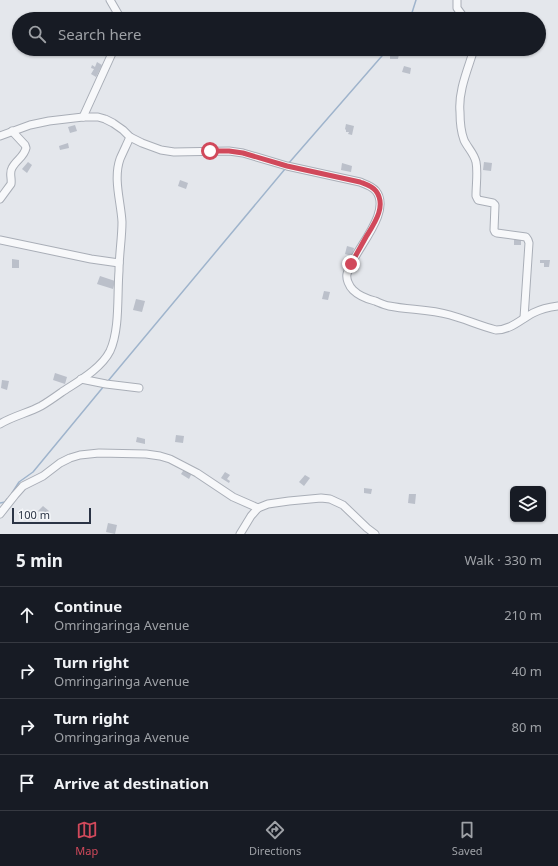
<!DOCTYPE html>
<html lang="en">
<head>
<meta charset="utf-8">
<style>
	:root { --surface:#171b24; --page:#242831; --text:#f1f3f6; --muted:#9ea1a6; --line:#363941; --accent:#d1495b }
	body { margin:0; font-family:"Noto Sans",sans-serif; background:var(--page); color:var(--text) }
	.controls { position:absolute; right:12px; bottom:12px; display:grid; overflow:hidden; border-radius:6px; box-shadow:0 1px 3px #0004 }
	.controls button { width:36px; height:36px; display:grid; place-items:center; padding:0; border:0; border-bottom:1px solid var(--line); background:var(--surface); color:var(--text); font:20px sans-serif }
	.scale { position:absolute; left:12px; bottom:10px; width:79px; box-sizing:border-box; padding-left:4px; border:2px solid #2b3445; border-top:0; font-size:11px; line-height:14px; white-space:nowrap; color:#2b3445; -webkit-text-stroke:3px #f4f6f9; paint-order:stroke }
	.stop { position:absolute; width:12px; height:12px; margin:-9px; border:3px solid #d1495b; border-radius:50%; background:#fff }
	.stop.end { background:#d1495b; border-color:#fff; box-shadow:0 1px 4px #0008 }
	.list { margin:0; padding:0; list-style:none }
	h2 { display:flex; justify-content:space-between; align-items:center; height:52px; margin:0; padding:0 16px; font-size:17px }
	h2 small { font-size:13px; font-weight:400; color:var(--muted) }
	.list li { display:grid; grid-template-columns:26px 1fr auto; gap:12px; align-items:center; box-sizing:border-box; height:56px; padding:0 16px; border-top:1px solid var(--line) }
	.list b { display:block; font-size:15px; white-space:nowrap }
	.list p { margin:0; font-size:13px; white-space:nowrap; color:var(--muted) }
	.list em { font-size:13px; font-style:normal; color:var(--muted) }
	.icon { flex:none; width:22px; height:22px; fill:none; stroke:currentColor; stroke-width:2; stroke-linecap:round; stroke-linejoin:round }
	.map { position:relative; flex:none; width:558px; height:534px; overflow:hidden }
	.search { position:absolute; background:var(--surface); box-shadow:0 1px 3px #0004; left:12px; right:12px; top:12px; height:44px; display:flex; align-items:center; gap:10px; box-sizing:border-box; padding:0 14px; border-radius:22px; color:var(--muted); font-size:15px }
	.sheet { height:276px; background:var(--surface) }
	nav { display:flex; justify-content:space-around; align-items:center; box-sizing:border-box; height:56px; border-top:1px solid var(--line); background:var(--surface); font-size:11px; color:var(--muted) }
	nav a { display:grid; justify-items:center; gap:2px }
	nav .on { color:var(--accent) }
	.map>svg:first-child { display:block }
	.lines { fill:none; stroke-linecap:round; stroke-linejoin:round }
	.stream { stroke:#9fb4cc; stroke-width:1.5 }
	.building { fill:#bbc0ca }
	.minor-casing { stroke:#a9aeb7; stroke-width:9 }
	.minor { stroke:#f7f8fa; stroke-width:7 }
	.route { stroke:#d1495b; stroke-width:5 }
</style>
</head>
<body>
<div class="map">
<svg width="558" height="534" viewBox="0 0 558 534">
	<rect width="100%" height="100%" fill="#e4e7ec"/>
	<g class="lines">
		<g class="stream">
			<polyline points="410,19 416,0"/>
			<polyline points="288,164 388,49"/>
			<polyline points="108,381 285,169"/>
			<polyline points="12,493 19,482 33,472 104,386"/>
			<polyline points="0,503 5,502 7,499"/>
		</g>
	</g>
	<g class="building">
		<polygon points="392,53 399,54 398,59 390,59 390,55 392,55"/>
		<polygon points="97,62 102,65 96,77 91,74 94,69 91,68 92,65 95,67"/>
		<polygon points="404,66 411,68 410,74 402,72"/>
		<polygon points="346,124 354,126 352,135 348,134 349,132 346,132 346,130 345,129"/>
		<polygon points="75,125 77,131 70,133 68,127"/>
		<polygon points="68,143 69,148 60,150 59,146"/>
		<polygon points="28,162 32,165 27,173 22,169"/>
		<polygon points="484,162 492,163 491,171 483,170"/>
		<polygon points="342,163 352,166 351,172 341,170"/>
		<polygon points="180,180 188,183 186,189 178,186"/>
		<polygon points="521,239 521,245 514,245 514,240"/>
		<polygon points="347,246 354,248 352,256 345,254"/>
		<polygon points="12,259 19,260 19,268 12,268"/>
		<polygon points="540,260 550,260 549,267 544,267 544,263 540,263"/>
		<polygon points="100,276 115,281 113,289 97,284"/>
		<polygon points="324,291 330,292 328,300 322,299"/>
		<polygon points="136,299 145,301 142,312 133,310"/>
		<polygon points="55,373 67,377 65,384 53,380"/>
		<polygon points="2,380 9,381 7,390 1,388"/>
		<polygon points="176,435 184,436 183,443 175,442"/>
		<polygon points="137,437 145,439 145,444 136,442"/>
		<polygon points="185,468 192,473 189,479 181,474"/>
		<polygon points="225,472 230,475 227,479 230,481 229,483 221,478"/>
		<polygon points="305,475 310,478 304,486 299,482"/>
		<polygon points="364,488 372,489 371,494 364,493"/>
		<polygon points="409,494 416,494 415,504 408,503"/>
		<polygon points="43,506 49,511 44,516 38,511"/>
		<polygon points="108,523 117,525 115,534 106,532"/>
	</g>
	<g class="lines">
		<g class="minor-casing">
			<g id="minor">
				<polyline points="110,0 121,19"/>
				<polyline points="457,0 457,8 465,19"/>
				<path d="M474 49C468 69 458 91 460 112 460 121 461 132 464 140 467 147 474 153 476 162 478 172 476 184 476 196L478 200 493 203 495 205 494 230 495 232 497 233 526 237 528 240 529 243 524 318"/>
				<polyline points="83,117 114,49"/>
				<path d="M0 136 30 125 49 121 83 117H98L105 119 113 123 123 130 130 137 142 143 161 150 174 152 229 151 243 153 287 166 360 182C365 184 372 186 376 191 393 213 353 251 347 274 346 279 349 286 353 290 359 296 367 299 375 301 380 303 384 305 389 306 409 310 429 309 450 315 465 319 480 326 496 330 511 330 521 319 533 313 541 309 550 307 558 306"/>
				<path d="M0 199 11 184C12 178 9 173 12 168 16 160 24 157 26 148L25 145 12 131"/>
				<polyline points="0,240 91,259 119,263"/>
				<polyline points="81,379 106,384 139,388"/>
				<path d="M0 424C13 416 28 413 41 406 48 402 55 397 62 392 77 382 101 369 110 351 120 329 117 296 119 271 119 255 122 238 122 222 121 202 113 179 120 159 123 152 127 144 130 137"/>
				<polyline points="0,514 15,495 23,486 43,476 60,463 70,458 80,455 99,453 146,454 160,456 170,459 197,473 233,497 258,508"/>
				<polyline points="240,534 251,516 258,508 268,504 289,501 321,498 330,499 343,505 367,528 375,534"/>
			</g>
		</g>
		<use href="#minor" class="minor"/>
	</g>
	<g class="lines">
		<path class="route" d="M210 151H229L243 153 287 166 360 182C365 184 372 186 376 191 387 206 374 224 366 237 361 246 356 255 351 264"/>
	</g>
</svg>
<div class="controls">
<button><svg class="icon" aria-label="layers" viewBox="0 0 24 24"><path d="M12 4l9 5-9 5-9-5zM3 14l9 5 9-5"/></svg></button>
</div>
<div class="scale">100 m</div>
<div class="stop" style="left:210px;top:151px"></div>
<div class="stop end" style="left:351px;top:264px"></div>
<div class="search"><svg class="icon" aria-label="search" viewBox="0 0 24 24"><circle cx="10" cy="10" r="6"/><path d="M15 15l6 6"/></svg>Search here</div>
</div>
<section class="sheet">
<h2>5 min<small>Walk · 330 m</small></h2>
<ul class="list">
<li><svg class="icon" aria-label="ahead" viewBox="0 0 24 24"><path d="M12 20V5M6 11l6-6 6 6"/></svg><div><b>Continue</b><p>Omringaringa Avenue</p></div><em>210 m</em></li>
<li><svg class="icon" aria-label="right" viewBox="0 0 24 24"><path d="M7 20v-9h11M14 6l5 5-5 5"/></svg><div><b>Turn right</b><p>Omringaringa Avenue</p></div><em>40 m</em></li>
<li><svg class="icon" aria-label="right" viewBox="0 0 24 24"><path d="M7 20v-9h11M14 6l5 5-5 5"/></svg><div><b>Turn right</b><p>Omringaringa Avenue</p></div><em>80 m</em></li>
<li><svg class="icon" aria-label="arrive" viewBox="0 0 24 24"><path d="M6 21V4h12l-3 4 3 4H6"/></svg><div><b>Arrive at destination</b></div></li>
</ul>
</section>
<nav>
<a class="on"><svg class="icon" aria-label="map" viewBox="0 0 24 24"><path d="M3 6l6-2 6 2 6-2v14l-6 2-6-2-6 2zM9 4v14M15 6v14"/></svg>Map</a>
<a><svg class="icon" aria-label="directions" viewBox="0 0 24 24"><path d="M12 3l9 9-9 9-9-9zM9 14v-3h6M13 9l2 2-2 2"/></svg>Directions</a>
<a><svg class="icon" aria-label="saved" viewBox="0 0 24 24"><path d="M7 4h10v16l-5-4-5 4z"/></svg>Saved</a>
</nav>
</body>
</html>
